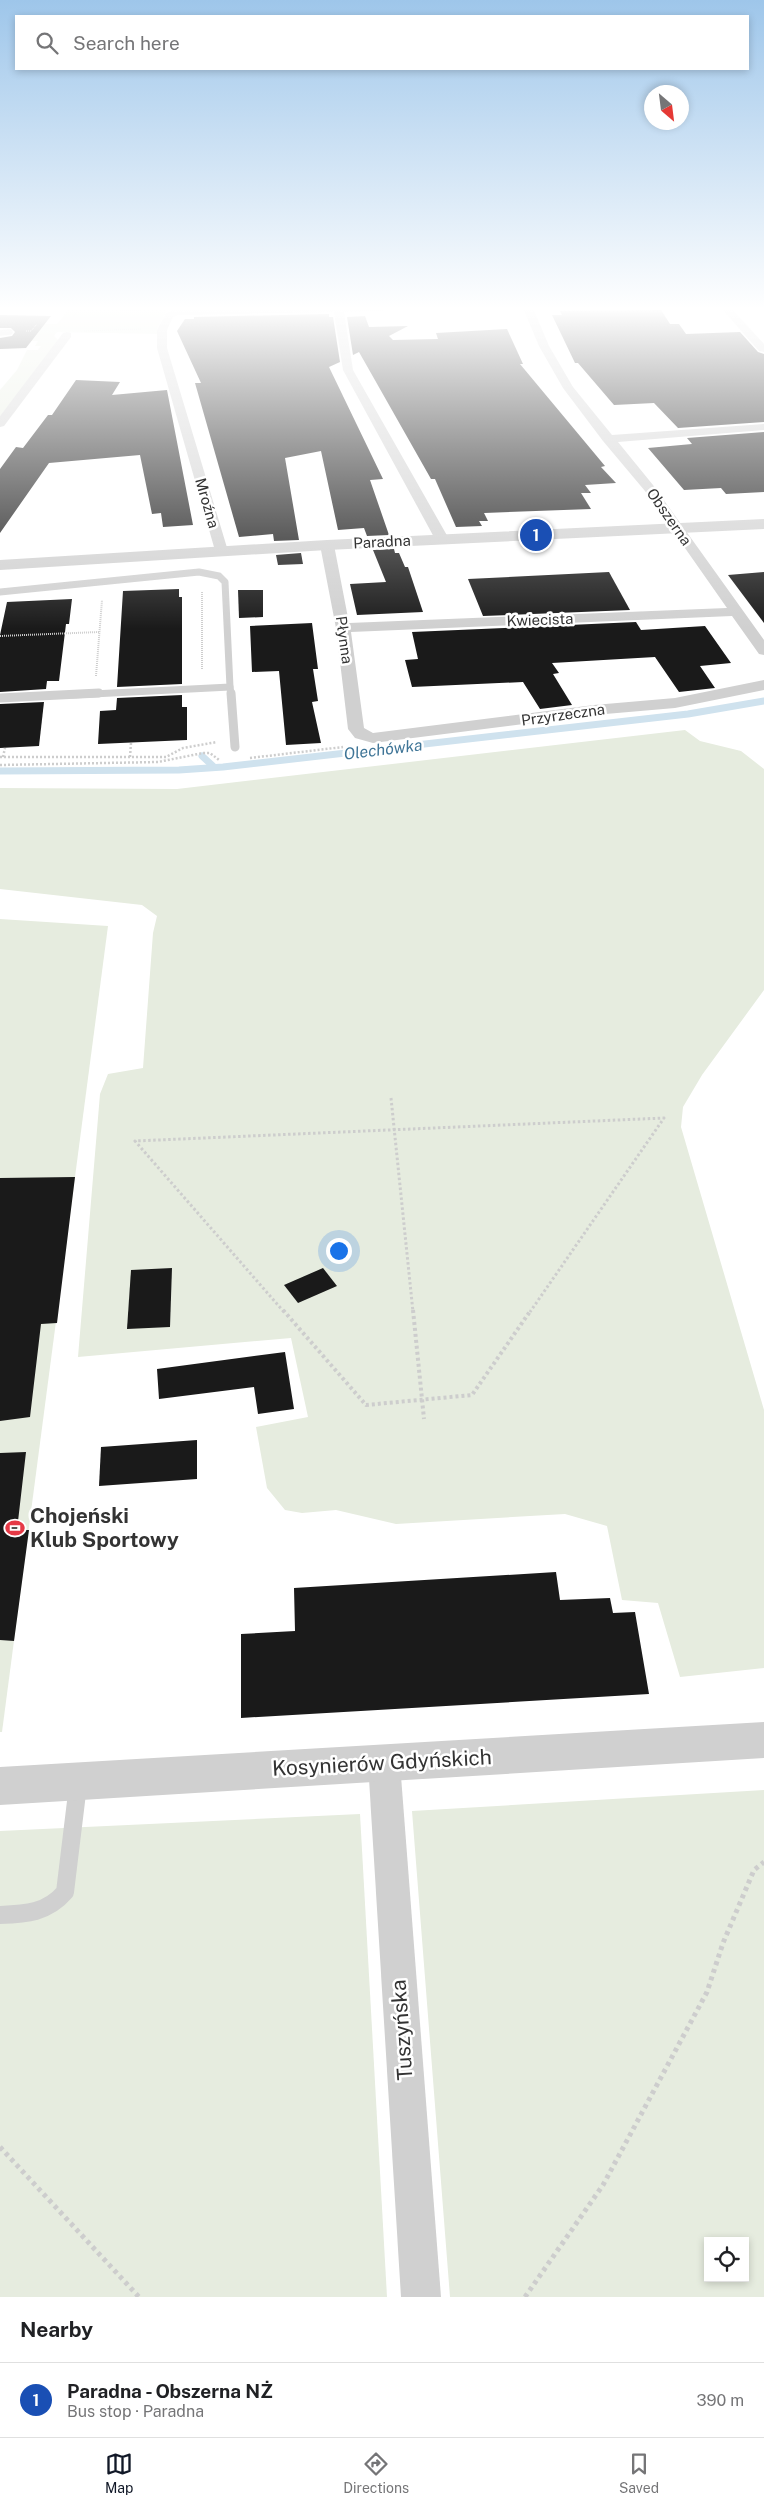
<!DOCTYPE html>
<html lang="en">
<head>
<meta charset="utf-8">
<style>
	:root { --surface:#fff; --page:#f2f2f2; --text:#202124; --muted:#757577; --line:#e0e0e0; --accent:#111827 }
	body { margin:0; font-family:"Public Sans",sans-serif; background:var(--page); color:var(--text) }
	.controls { position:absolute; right:15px; bottom:15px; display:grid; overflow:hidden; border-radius:0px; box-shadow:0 2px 8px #0003 }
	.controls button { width:45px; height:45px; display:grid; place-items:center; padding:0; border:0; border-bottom:1px solid var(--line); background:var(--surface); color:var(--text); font:25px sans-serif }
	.compass { position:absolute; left:644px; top:85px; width:45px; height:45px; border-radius:50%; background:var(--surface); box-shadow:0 2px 8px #0003; rotate:152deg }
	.you { position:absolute; left:338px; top:1250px; width:18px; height:18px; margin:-12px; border:4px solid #fff; border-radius:50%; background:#1a73e8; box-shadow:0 0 0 8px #1a73e833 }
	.badge { display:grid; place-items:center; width:32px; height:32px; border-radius:50%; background:var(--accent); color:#fff; font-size:16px; font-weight:700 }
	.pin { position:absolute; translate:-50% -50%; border:2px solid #fff; box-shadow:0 1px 5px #0006 }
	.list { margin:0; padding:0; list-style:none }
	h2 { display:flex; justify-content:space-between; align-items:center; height:65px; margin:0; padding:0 20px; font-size:21px }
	h2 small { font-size:16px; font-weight:400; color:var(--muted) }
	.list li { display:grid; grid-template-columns:32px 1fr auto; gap:15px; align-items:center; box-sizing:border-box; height:75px; padding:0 20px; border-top:1px solid var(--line) }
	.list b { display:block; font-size:19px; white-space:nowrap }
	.list p { margin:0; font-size:16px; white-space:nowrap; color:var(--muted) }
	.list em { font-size:16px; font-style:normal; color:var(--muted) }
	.icon { flex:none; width:28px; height:28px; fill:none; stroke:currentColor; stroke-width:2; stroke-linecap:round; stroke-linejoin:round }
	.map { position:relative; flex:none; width:764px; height:2297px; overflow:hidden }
	.search { position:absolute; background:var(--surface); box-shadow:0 2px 8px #0003; left:15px; right:15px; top:15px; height:55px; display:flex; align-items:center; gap:12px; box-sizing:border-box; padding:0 18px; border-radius:0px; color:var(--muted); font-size:19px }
	.sheet { height:140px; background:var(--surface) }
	nav { display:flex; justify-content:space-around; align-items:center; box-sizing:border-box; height:70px; border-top:1px solid var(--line); background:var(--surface); font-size:14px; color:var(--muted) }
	nav a { display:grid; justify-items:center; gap:2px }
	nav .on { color:var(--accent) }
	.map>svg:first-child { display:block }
	.green { fill:#e6ecdf; fill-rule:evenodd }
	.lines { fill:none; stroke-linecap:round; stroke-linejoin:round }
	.stream { stroke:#cfe2ee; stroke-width:7 }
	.building { fill:#1a1a1a }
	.path-far5 { stroke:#cdcdcd; stroke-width:1; stroke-dasharray:1 1; stroke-linecap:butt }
	.path-far4 { stroke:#cdcdcd; stroke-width:2; stroke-dasharray:1 1; stroke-linecap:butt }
	.path-far3 { stroke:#cdcdcd; stroke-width:2.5; stroke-dasharray:2 2; stroke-linecap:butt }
	.path-far2 { stroke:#cdcdcd; stroke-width:3; stroke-dasharray:2.5 2.5; stroke-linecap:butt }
	.path-far1 { stroke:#cdcdcd; stroke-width:4; stroke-dasharray:3 3; stroke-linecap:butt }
	.path { stroke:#cdcdcd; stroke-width:5; stroke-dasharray:4 4; stroke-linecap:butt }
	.service-far3 { stroke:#d0d0d0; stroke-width:5.5 }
	.service-far2 { stroke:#d0d0d0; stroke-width:7 }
	.service-far1 { stroke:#d0d0d0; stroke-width:9 }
	.service { stroke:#d0d0d0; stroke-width:18 }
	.minor { fill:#d0d0d0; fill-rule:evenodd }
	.tertiary { fill:#d0d0d0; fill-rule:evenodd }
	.labels { text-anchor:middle; stroke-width:5; stroke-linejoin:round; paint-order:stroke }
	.far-street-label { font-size:15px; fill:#333; stroke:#fff }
	.far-water-label { font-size:16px; font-style:italic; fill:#3f7597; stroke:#fff }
	.near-poi-label { font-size:21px; font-weight:bold; fill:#333; stroke:#fff; text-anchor:start }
	.near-street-label { font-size:21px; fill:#333; stroke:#fff }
</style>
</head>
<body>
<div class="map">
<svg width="764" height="2297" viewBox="0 0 764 2297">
	<rect width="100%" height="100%" fill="#fff"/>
	<g class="green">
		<polygon points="63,308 168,308 157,329 157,334 57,332 54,336 58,340 54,348 0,416 0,390 17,370 27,350 38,350 41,346 35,346 38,341 0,340 11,338 40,324 57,324 70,308"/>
		<polygon points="685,730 700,741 741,751 764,769 764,990 702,1075 683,1107 681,1127 764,1410 764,1668 680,1677 658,1603 622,1600 607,1526 565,1514 396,1524 336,1510 302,1513 285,1510 267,1488 256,1427 308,1417 291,1338 78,1357 100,1094 108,1074 143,1068 153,933 157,916 142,905 0,889 0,788 177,789"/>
		<polygon points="0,919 108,926 2,1732 0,1732"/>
		<path d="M764 1790V2297H450L412 1811ZM708 2241H745V2278H708Z"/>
		<polygon points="360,1814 387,2297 0,2297 0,1831"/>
	</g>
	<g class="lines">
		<g class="stream">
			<polyline points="202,756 214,767"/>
			<polyline points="0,771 179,770 223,767 688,714 764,701"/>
		</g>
	</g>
	<g class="building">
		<polygon points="661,310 670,324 679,324 686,334 740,332 758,352 764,354 764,422 678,428 654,403 614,405 578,363 575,363 552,315 562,315 560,311"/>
		<polygon points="329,314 329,317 333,317 340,362 329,367 383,479 370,480 389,535 367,536 364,528 338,530 321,451 285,458 299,540 274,541 273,534 239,537 195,383 201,383 177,331 185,319 194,319 194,317"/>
		<polygon points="0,315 51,316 26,348 0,349 0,338 12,336 15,332 11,328 0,328"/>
		<polygon points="365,316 369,327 408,326 389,336 393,340 438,339 436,333 507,329 523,364 520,364 605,466 601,467 616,483 585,485 591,493 581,493 591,509 484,513 488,521 479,521 482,526 456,527 435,479 431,479 359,352 353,355 347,317"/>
		<polygon points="76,380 120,382 112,395 167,390 193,525 163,527 161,513 152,514 140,455 49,463 0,533 0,469 16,447 23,448 48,415 52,415"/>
		<polygon points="764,432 764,492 726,494 721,488 684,490 648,448 692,444 687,438"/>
		<polygon points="394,549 395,553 399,553 405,567 408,567 423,612 357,615 350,584 386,582 373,550"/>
		<polygon points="301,553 303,564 278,565 276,555"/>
		<polygon points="609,572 630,610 483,616 468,579"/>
		<polygon points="764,572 764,623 728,575"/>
		<polygon points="179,589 179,597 182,597 182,684 117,687 123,591"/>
		<polygon points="238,590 263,590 263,617 239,618"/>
		<polygon points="72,599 69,624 66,624 59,681 47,681 46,689 0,692 0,635 7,602"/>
		<polygon points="636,622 641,630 705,626 731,663 700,666 715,688 679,692 655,657 552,663 559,673 553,674 572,705 540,709 523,682 412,687 405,660 418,659 412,632"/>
		<polygon points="312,623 318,669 313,669 318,701 312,702 321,743 286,745 279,671 252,672 250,626"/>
		<polygon points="182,695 182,707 187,707 187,740 98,744 100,711 116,710 117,698"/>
		<polygon points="44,702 39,746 0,748 0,704"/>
		<polygon points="75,1177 57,1323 41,1324 30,1417 0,1421 0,1178"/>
		<polygon points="172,1268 170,1327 127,1329 131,1270"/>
		<polygon points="323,1268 337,1286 298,1303 284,1285"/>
		<polygon points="285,1352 294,1409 258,1414 254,1387 159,1399 157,1369"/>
		<polygon points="197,1440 197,1479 99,1486 101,1447"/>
		<polygon points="26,1452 17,1530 29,1530 14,1641 0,1640 0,1453"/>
		<polygon points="556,1572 560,1600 610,1598 613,1613 635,1612 649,1694 241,1718 241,1634 295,1631 294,1588"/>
	</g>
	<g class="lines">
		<g class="path-far5">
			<polyline points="94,308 151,312"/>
			<polyline points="71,319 80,308"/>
			<polyline points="26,331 31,331 37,324"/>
			<polyline points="84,331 142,329"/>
		</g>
		<g class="path-far4">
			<polyline points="202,592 202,670"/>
			<polyline points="0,636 99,632"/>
			<polyline points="96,676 102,600"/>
		</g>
		<g class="path-far3">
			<polyline points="0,757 166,757 183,748 217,742"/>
			<polyline points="3,757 5,748"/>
			<polyline points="130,757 131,743"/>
			<polyline points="250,758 343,747"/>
			<polyline points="0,765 158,762 203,753 210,753 219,760"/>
		</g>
		<g class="path-far2">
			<polyline points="391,1098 413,1312"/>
			<polyline points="284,1312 135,1141 664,1118 530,1312"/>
		</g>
		<g class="path-far1">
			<polyline points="283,1310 366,1405 472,1395 531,1310"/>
			<polyline points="413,1310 424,1419"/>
		</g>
		<g class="path">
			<polyline points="0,2147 139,2297"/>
			<polyline points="525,2297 603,2185 707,1992 723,1943 754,1870 764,1862"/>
		</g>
		<polyline class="service-far3" points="0,333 10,332"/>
		<g class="service-far2">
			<polyline points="0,592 199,572 219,576 225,582 230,687 73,695"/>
			<polyline points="230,687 231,695"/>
		</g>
		<g class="service-far1">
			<polyline points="231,693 235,747"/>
			<polyline points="0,698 99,693"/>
		</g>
		<path class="service" d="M0 1915C26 1914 47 1913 65 1892L78 1785"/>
		<g class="minor">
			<polygon points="387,308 382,311 344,312 353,370 449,539 447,542 437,542 435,539 343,370 334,312 178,315 173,317 167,330 167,348 228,551 226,554 216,554 157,348 157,330 166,313 177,309"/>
			<polygon points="523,308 533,308 549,346 573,387 612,435 764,424 764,430 618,442 653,485 764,640 764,655 759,654 732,616 351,632 364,728 373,733 594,705 675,698 764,680 764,690 675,708 594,715 373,743 355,738 348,729 336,628 320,545 322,542 327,541 334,545 349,623 727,608 645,491 603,441 563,388 539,346"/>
			<polygon points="721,308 731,308 764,344 764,352 759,351"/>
			<polygon points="67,332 71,333 71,337 4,426 0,427 0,416 63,333"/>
			<polygon points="384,1748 395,1752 400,1763 441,2297 401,2297 368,1763 373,1752"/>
		</g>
		<g class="tertiary">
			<polygon points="764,519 764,529 327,550 0,570 0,560 327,540"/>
			<polygon points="764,1722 764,1758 0,1805 0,1767"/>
		</g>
	</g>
	<linearGradient id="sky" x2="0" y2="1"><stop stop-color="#9ec6ea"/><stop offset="0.49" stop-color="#fff"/><stop offset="1" stop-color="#fff" stop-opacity="0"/></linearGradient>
	<rect width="764" height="629" fill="url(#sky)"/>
	<defs>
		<g id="stadium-bare" transform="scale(1.5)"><path d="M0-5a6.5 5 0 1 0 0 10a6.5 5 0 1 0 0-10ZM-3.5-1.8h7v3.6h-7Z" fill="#e63946" stroke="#fff" stroke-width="2.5" paint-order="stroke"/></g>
	</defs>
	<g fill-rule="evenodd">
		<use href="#stadium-bare" x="15" y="1528"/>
	</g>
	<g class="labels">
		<g class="far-street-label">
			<text transform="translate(207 503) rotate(74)" y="5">Mroźna</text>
			<text transform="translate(669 517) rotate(55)" y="5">Obszerna</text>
			<text transform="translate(382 542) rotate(-3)" y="5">Paradna</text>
			<text transform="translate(540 620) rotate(-2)" y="5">Kwiecista</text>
			<text transform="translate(344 640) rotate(82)" y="5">Płynna</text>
			<text transform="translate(563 715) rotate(-8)" y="5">Przyrzeczna</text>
		</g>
		<g class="far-water-label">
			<text transform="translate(383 749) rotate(-7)" y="6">Olechówka</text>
		</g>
		<g class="near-poi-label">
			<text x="30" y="1523">Chojeński<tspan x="30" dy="24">Klub Sportowy</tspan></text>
		</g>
		<g class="near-street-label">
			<text transform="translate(382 1763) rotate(-3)" y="7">Kosynierów Gdyńskich</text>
			<text transform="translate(402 2030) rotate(-94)" y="7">Tuszyńska</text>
		</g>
	</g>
</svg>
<div class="controls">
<button><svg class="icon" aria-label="locate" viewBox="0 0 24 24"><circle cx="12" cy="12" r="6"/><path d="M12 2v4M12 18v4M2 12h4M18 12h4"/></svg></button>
</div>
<svg class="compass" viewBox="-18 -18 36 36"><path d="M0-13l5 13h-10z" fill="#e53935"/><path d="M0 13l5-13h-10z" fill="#757577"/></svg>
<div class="you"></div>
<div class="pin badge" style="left:536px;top:535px;background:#1a4fb4">1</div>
<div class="search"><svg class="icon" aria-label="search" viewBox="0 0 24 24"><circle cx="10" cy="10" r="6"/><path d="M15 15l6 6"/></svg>Search here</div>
</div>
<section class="sheet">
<h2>Nearby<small></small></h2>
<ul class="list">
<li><span class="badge" style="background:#1a4fb4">1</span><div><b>Paradna - Obszerna NŻ</b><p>Bus stop · Paradna</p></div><em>390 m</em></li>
</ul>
</section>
<nav>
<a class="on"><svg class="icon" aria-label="map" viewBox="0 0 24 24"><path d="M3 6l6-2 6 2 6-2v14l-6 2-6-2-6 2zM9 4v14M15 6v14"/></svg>Map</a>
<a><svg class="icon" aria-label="directions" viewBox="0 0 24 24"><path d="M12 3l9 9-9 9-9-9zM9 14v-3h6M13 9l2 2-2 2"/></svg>Directions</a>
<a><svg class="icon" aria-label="saved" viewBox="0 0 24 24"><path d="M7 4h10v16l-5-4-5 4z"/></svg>Saved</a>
</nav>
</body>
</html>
